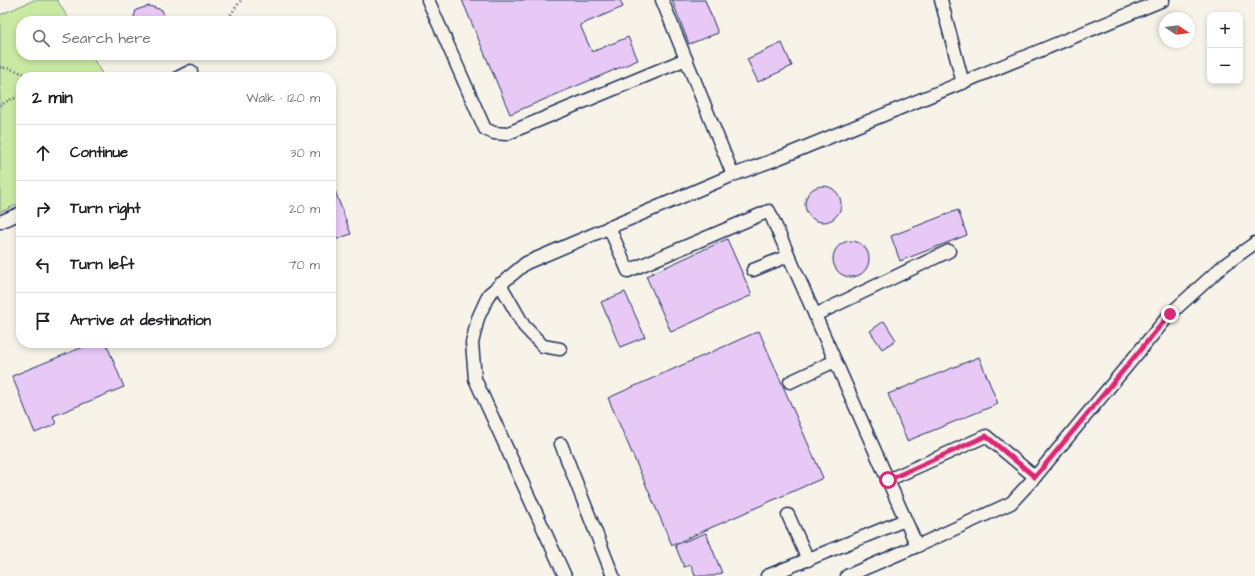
<!DOCTYPE html>
<html lang="en">
<head>
<meta charset="utf-8">
<style>
	:root { --surface:#fff; --page:#f2f2f2; --text:#202124; --muted:#757577; --line:#e0e0e0 }
	body { margin:0; font-family:"Architects Daughter",sans-serif; background:var(--page); color:var(--text) }
	.controls { position:absolute; right:12px; top:12px; display:grid; overflow:hidden; border-radius:8px; box-shadow:0 2px 6px #0003 }
	.controls button { width:36px; height:36px; display:grid; place-items:center; padding:0; border:0; border-bottom:1px solid var(--line); background:var(--surface); color:var(--text); font:20px sans-serif }
	.compass { position:absolute; left:1159px; top:12px; width:36px; height:36px; border-radius:50%; background:var(--surface); box-shadow:0 2px 6px #0003; rotate:103deg }
	.stop { position:absolute; width:12px; height:12px; margin:-9px; border:3px solid #db2777; border-radius:50%; background:#fff }
	.stop.end { background:#db2777; border-color:#fff; box-shadow:0 1px 4px #0008 }
	.list { margin:0; padding:0; list-style:none }
	h2 { display:flex; justify-content:space-between; align-items:center; height:52px; margin:0; padding:0 16px; font-size:17px }
	h2 small { font-size:13px; font-weight:400; color:var(--muted) }
	.list li { display:grid; grid-template-columns:26px 1fr auto; gap:12px; align-items:center; box-sizing:border-box; height:56px; padding:0 16px; border-top:1px solid var(--line) }
	.list b { display:block; font-size:15px; white-space:nowrap }
	.list em { font-size:13px; font-style:normal; color:var(--muted) }
	.icon { flex:none; width:22px; height:22px; fill:none; stroke:currentColor; stroke-width:2; stroke-linecap:round; stroke-linejoin:round }
	.map { position:relative; flex:none; width:1255px; height:576px; overflow:hidden }
	.search { position:absolute; background:var(--surface); box-shadow:0 2px 6px #0003; left:16px; top:16px; width:320px; height:44px; display:flex; align-items:center; gap:10px; box-sizing:border-box; padding:0 14px; border-radius:16px; color:var(--muted); font-size:15px }
	.panel { position:absolute; background:var(--surface); box-shadow:0 2px 6px #0003; left:16px; top:72px; width:320px; height:276px; border-radius:16px }
	.map>svg:first-child { display:block }
	.green { fill:#caeaa3; stroke:#728c80 }
	.building { fill:#e8c9f6; stroke:#1b2f5e }
	.lines { fill:none; stroke-linecap:round; stroke-linejoin:round }
	.lane-casing { stroke:#1b2f5e; stroke-width:15 }
	.path { stroke:#1b2f5e; stroke-width:2.5; stroke-dasharray:1 3; stroke-linecap:butt }
	.lane { stroke:#f7f3e8; stroke-width:12 }
	.route { stroke:#db2777; stroke-width:5 }
</style>
</head>
<body>
<div class="map">
<svg width="1255" height="576" viewBox="0 0 1255 576">
	<rect width="100%" height="100%" fill="#f7f3e8"/>
	<filter id="ink" filterUnits="userSpaceOnUse"><feTurbulence type="fractalNoise" baseFrequency=".025" numOctaves="2"/><feDisplacementMap in="SourceGraphic" scale="8" xChannelSelector="R" yChannelSelector="G"/><feConvolveMatrix kernelMatrix="1 2 1 2 8 2 1 2 1" color-interpolation-filters="sRGB"/></filter>
	<g filter="url(#ink)">
		<polygon class="green" points="34,0 57,0 70,21 21,21 21,55 91,55 104,77 21,77 21,203 0,212 0,15"/>
		<g class="building">
			<polygon points="462,0 620,0 623,7 580,25 592,52 628,37 638,60 510,114"/>
			<polygon points="672,0 705,0 718,33 689,44"/>
			<polygon points="149,6 162,10 166,21 133,21 136,10"/>
			<polygon points="782,43 792,66 758,82 747,59"/>
			<polygon points="331,180 351,234 332,241 331,238"/>
			<circle cx="823" cy="204" r="18"/>
			<polygon points="958,210 967,235 900,261 891,236"/>
			<polygon points="727,239 752,295 671,332 646,276"/>
			<circle cx="851" cy="259" r="18"/>
			<polygon points="625,292 645,337 620,347 601,302"/>
			<polygon points="884,321 896,340 882,349 870,331"/>
			<polygon points="759,331 823,478 672,545 608,398"/>
			<polygon points="93,343 106,343 124,387 53,416 56,424 35,433 12,376"/>
			<polygon points="979,357 998,404 907,441 888,394"/>
			<polygon points="706,533 722,573 714,576 695,576 691,565 684,567 675,545"/>
		</g>
		<g class="lines">
			<g class="lane-casing">
				<g id="lane">
					<polyline points="428,0 485,129 494,133 506,134 686,59"/>
					<polyline points="662,0 733,175"/>
					<polyline points="941,0 963,83"/>
					<polyline points="179,77 191,71"/>
					<polyline points="0,222 21,213"/>
					<polyline points="609,227 628,271 769,211 917,546"/>
					<polyline points="753,270 788,256"/>
					<polyline points="500,284 524,326 543,346 560,349"/>
					<polyline points="815,315 949,251"/>
					<polyline points="790,382 835,361"/>
					<polyline points="561,444 613,576"/>
					<polyline points="888,480 986,436 1035,477"/>
					<polyline points="788,515 808,560"/>
					<polyline points="565,576 475,379 472,343 478,318 489,294 526,263 733,175 774,160 1163,0"/>
					<polyline points="767,576 905,520"/>
					<polyline points="847,576 917,546 1011,503 1035,477 1170,314 1223,266 1255,243"/>
				</g>
			</g>
			<g class="path">
				<polyline points="226,21 241,0"/>
				<polyline points="0,67 15,70 31,77"/>
				<polyline points="0,106 9,100 21,96"/>
			</g>
			<use href="#lane" class="lane"/>
		</g>
	</g>
	<g class="lines" filter="url(#ink)">
		<polyline class="route" points="888,480 986,436 1035,477 1170,314"/>
	</g>
</svg>
<div class="controls">
<button>+</button>
<button>−</button>
</div>
<svg class="compass" viewBox="-18 -18 36 36"><path d="M0-13l5 13h-10z" fill="#e53935"/><path d="M0 13l5-13h-10z" fill="#757577"/></svg>
<div class="stop" style="left:888px;top:480px"></div>
<div class="stop end" style="left:1170px;top:314px"></div>
<div class="search"><svg class="icon" aria-label="search" viewBox="0 0 24 24"><circle cx="10" cy="10" r="6"/><path d="M15 15l6 6"/></svg>Search here</div>
<section class="panel">
<h2>2 min<small>Walk · 120 m</small></h2>
<ul class="list">
<li><svg class="icon" aria-label="ahead" viewBox="0 0 24 24"><path d="M12 20V5M6 11l6-6 6 6"/></svg><div><b>Continue</b></div><em>30 m</em></li>
<li><svg class="icon" aria-label="right" viewBox="0 0 24 24"><path d="M7 20v-9h11M14 6l5 5-5 5"/></svg><div><b>Turn right</b></div><em>20 m</em></li>
<li><svg class="icon" aria-label="left" viewBox="0 0 24 24"><path d="M17 20v-9H6M10 6l-5 5 5 5"/></svg><div><b>Turn left</b></div><em>70 m</em></li>
<li><svg class="icon" aria-label="arrive" viewBox="0 0 24 24"><path d="M6 21V4h12l-3 4 3 4H6"/></svg><div><b>Arrive at destination</b></div></li>
</ul>
</section>
</div>
</body>
</html>
